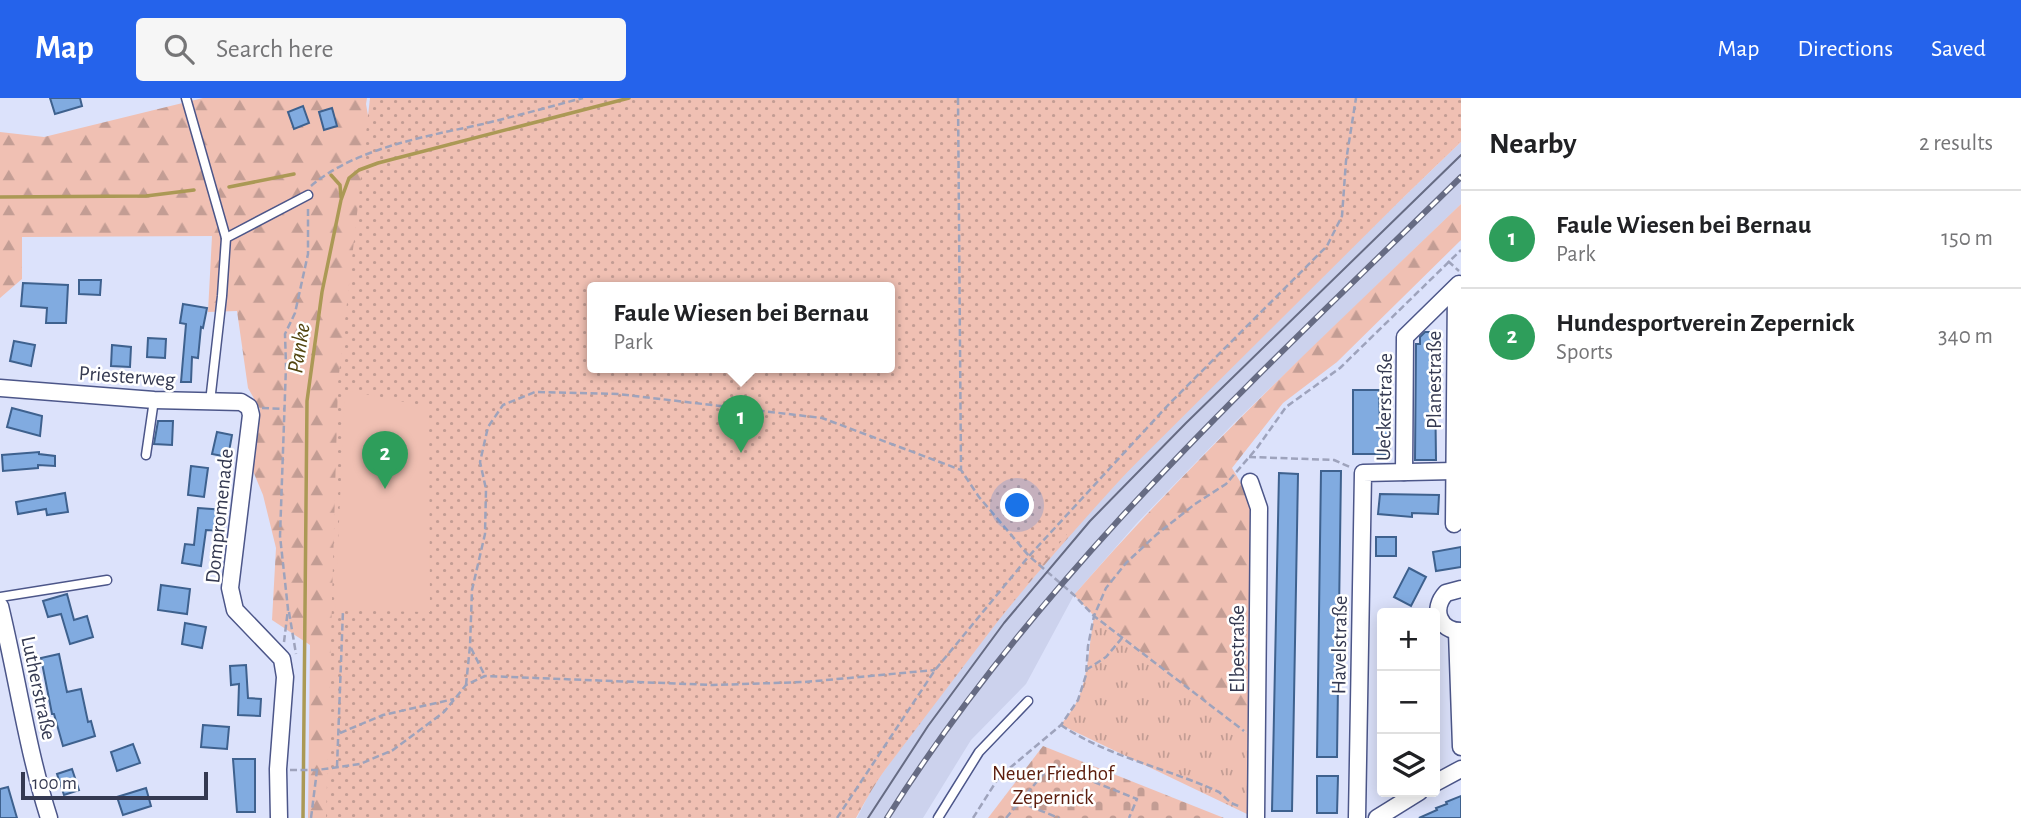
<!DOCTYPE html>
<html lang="en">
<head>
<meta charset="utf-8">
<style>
	:root { --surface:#fff; --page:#f6f6f6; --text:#202124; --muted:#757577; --line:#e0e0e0; --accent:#2563eb }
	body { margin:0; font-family:"Alegreya Sans",sans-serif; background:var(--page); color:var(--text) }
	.controls { position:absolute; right:21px; bottom:21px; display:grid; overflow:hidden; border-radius:7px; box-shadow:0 4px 18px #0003 }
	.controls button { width:63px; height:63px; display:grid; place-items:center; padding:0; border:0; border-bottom:2px solid var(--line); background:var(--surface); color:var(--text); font:35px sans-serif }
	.scale { position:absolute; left:21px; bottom:18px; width:187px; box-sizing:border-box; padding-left:7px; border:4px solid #343951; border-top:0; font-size:19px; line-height:24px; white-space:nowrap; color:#343951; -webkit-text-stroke:5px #fff; paint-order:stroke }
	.you { position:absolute; left:1018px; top:408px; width:24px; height:24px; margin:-18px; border:5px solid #fff; border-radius:50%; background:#1a73e8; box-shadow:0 0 0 10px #1a73e833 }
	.badge { display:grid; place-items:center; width:46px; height:46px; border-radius:50%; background:var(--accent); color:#fff; font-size:23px; font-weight:700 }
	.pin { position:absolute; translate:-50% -58px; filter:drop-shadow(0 2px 4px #0008) }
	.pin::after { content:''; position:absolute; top:37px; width:24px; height:21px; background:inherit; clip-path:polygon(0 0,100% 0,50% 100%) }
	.popup { position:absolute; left:587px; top:184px; width:308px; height:91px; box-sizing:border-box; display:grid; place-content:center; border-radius:7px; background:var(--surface); filter:drop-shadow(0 2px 5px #0005); font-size:23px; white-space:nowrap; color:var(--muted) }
	.popup b { font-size:26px; color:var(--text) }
	.popup::after { content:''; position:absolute; left:50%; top:100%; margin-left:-14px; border:14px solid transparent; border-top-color:var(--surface) }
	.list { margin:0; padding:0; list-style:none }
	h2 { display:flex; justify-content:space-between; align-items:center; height:91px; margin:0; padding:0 28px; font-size:30px }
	h2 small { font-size:23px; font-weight:400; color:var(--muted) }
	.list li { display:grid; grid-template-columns:46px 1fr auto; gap:21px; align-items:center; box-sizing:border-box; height:98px; padding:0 28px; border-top:2px solid var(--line) }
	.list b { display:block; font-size:26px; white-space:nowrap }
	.list p { margin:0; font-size:23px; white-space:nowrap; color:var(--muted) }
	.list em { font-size:23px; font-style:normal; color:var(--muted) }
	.icon { flex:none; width:38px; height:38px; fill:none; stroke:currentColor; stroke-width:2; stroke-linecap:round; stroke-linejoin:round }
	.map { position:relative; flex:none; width:1461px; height:720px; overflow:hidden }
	header { display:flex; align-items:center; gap:42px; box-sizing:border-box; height:98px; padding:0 35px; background:var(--accent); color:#fff }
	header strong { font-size:33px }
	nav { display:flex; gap:38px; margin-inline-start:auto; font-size:24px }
	.search { width:490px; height:63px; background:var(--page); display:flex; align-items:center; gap:18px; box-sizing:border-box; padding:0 24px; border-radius:7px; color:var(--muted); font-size:26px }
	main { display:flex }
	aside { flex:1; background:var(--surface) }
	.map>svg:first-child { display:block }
	.built { fill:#ccd2ed }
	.grass { fill:url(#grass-tufts) }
	.forest { fill:url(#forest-firs) }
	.cemetery { fill:url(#cemetery-stones) }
	.park { fill:url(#park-dots); fill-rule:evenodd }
	.pitch { fill:#f0c0b3 }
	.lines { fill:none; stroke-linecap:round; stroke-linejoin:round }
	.stream { stroke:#ab9955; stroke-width:3.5 }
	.building { fill:#81abe0; stroke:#3e618e; stroke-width:2 }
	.service-casing { stroke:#4c5689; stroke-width:11 }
	.minor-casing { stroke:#4c5689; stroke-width:19 }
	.path { stroke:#9ea3bc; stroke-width:2.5; stroke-dasharray:7 3.5; stroke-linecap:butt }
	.service { stroke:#fff; stroke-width:8 }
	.minor { stroke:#fff; stroke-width:16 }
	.tram { stroke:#666b83; stroke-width:2 }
	.rail-casing { stroke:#666b83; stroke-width:6 }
	.rail { stroke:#fff; stroke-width:3.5; stroke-dasharray:10; stroke-linecap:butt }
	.labels { text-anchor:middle; stroke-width:5; stroke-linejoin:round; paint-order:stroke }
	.street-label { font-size:21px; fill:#343951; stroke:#fff }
	.park-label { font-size:21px; fill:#5c1d0d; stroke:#fff }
	.water-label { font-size:23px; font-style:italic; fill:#52450f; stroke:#fff }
</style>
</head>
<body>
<header>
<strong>Map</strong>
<div class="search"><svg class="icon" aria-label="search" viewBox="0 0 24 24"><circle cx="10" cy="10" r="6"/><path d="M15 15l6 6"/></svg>Search here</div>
<nav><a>Map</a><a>Directions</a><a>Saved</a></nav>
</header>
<main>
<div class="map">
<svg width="1461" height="720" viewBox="0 0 1461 720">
	<defs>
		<pattern id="grass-tufts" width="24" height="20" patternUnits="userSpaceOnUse" patternTransform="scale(1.75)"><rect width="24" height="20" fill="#f0c0b3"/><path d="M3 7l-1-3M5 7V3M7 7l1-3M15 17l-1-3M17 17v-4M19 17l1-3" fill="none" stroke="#c39d94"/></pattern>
		<pattern id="forest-firs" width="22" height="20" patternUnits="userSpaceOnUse" patternTransform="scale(1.75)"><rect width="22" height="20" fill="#f0c0b3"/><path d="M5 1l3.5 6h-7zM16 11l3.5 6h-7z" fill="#c39d94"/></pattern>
		<pattern id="cemetery-stones" width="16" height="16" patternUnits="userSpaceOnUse" patternTransform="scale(1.75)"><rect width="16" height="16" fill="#f0c0b3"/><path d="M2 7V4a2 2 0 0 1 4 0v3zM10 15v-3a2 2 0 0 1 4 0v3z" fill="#c39d94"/></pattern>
		<pattern id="park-dots" width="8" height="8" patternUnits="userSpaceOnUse" patternTransform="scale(1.75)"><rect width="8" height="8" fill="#f0c0b3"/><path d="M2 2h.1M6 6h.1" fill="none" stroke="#c39d94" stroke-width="1.8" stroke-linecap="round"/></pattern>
	</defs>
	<rect width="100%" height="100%" fill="#dce2fb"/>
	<polygon class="built" points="1461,44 1461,106 1234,325 1137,425 1074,497 1026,586 971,642 923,720 857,720 873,688 944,591 1002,517 1080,424 1174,324 1280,218"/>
	<path class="grass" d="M1094 518 1248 636 1247 716 1061 627C1067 618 1075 609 1079 599 1089 574 1089 545 1094 518Z"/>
	<g class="forest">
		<path d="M203 0H367L366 6 376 63 592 269H890L1461 0V44C1292 206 1120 366 975 552 933 605 888 659 856 720H308L310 547 272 522 276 450 263 397 253 373 260 311 248 290 237 213 208 214 212 138 22 139V181L0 200V34L44 39Z"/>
		<path d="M1461 106V142L1337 264 1283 305 1232 370 1254 407 1248 636 1094 518 1074 497C1195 358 1329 233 1461 106Z"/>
	</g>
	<polygon class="cemetery" points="1043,648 1224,720 988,720"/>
	<path class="park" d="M370 0H1461V42L1076 425 1013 503 872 689 853 720H326L338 285ZM592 189H890V269H592Z"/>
	<polygon class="pitch" points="345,292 429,309 430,514 335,512"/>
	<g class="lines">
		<g class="stream">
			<polyline points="331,77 340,87 341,99"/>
			<polyline points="229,89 294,76"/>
			<polyline points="0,99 146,98 194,92"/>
			<polyline points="303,720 307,303 322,194 341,102 349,80 359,72 378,65 629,0"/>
		</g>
	</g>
	<g class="building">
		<polygon points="50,0 80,0 82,8 55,16"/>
		<polygon points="303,8 309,25 294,31 288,14"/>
		<polygon points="332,10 337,28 324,32 319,14"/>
		<polygon points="79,182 101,182 100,197 79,196"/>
		<polygon points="23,185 68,187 66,225 46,225 47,210 21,208"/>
		<polygon points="183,206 207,210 203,230 201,229 198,260 192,259 191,284 181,284 186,226 180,225"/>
		<polygon points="1425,234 1440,234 1440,249 1438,249 1438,283 1435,283 1436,362 1415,362 1416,246 1420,246 1420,239"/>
		<polygon points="148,240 166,241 165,260 147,259"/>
		<polygon points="14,243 35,247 31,268 10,263"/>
		<polygon points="112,247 131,249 130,269 111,268"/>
		<polygon points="1353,292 1379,292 1380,330 1390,330 1390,356 1353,356"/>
		<polygon points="12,310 42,318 40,338 7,329"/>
		<polygon points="158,323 173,323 172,347 154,346"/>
		<polygon points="217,334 232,337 228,359 212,356"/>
		<polygon points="39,354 39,356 55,358 55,368 38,367 38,370 3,373 2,357"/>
		<polygon points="191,368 208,370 204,399 188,397"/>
		<polygon points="1321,373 1341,373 1337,659 1317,659"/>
		<polygon points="1279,375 1298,376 1292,713 1272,713"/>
		<polygon points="65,395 68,414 47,417 46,411 18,416 16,404"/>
		<polygon points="1380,396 1439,397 1438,416 1412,415 1412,419 1378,416"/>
		<polygon points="198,410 225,412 223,433 206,432 201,468 182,465 185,446 194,447"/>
		<rect x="1376" y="439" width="20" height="19"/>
		<polygon points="1461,449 1461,469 1436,473 1433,454"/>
		<polygon points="1409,470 1426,479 1411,508 1394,499"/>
		<polygon points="161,487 190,491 187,516 158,512"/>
		<polygon points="67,496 74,522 87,518 93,539 70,546 61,516 48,519 43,503"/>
		<polygon points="185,525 206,529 202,550 182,546"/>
		<polygon points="59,556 67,594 81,591 88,624 91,623 95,638 63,648 54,616 52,616 41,560"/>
		<polygon points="246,567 248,600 261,601 260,618 238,617 239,586 231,587 230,568"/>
		<polygon points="203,627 229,629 227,651 201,649"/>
		<polygon points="133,646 140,665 117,673 111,654"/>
		<polygon points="233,661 255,661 255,714 237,714"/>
		<polygon points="72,671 79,692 64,697 57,676"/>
		<polygon points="1317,678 1338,678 1337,715 1317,715"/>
		<polygon points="8,689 17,720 0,720 0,691"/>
		<polygon points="146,690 151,708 123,717 117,699"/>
		<polygon points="1461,698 1461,720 1419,720 1437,712 1436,710 1447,706 1446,704"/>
	</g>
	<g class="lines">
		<g class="service-casing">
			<g id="service">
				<polyline points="186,0 226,140 222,198 210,304"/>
				<polyline points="226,140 308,97"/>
				<polyline points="146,357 154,302"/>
				<polyline points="0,499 107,482"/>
				<polyline points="938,720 979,654 1028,603"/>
			</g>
		</g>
		<g class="minor-casing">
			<g id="minor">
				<polyline points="0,290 154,302 241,304 249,309 251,317 230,490 235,512 282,561 285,579 278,671 279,720"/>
				<polyline points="1404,374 1405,239 1459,186"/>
				<polyline points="1250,384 1259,410 1256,720"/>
				<polyline points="1454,426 1456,190"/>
				<path d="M1461 491 1446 495C1431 511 1439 533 1461 533"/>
				<path d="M0 508C17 578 27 651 49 720"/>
				<polyline points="1457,534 1461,649"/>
				<polyline points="1435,685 1461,671"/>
				<polyline points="1357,720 1363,375 1454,373"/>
				<polyline points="1377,720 1419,694"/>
			</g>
		</g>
		<g class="path">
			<polyline points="958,0 961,371"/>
			<path d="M311 88C355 50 428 38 483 26 516 18 549 9 583 0"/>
			<polyline points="1448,163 1459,173"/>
			<polyline points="262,310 284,311"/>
			<polyline points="1382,312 1392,314"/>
			<polyline points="1249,359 1334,362 1352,370"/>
			<polyline points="289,514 296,556"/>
			<polyline points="284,544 288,511 280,438 286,268 285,236 295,215 308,156 308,108"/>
			<polyline points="471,550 485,578"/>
			<polyline points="1086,572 1106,559 1122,540"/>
			<polyline points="466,587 470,548 472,492 485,436 486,391 480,364 488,329 503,307 535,294 618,296 822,320 961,372 979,399 1029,458 1074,497 1094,518 1244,633"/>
			<path d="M1061 627C1108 659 1167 670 1219 694L1231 705 1241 709"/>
			<polyline points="340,635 383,617 454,601"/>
			<polyline points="337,669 343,512"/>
			<polyline points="290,672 317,672 360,666 393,652 444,614 466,587 485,578 713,587 805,584 935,572"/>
			<polyline points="1019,704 1059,720"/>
			<polyline points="311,720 317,672"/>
			<polyline points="837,720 935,572 1029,458 1170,305 1327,148 1342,118 1346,63 1356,0"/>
			<polyline points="973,720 999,679 1061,627 1078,602 1086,577 1088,548 1094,518 1106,490 1126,465 1156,437 1195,406 1226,386 1257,350 1286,309 1340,270 1461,152"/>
			<polyline points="1006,720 1051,667 1137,701 1129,720"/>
		</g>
		<use href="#service" class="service"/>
		<use href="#minor" class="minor"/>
		<polyline class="tram" points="868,720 928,628 1004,525 1090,423 1186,325 1461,57"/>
		<g class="rail-casing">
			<path id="rail" d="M887 720C1041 475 1256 280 1461 79"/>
		</g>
		<use href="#rail" class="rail"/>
	</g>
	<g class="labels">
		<g class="street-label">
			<text transform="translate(127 278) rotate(4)" y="7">Priesterweg</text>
			<text transform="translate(1434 282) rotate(-90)" y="7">Planestraße</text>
			<text transform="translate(1384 309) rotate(-89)" y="7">Ueckerstraße</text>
			<text transform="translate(219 418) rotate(-84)" y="7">Dompromenade</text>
			<text transform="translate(1339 547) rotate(-89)" y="7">Havelstraße</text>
			<text transform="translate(1237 551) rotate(-90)" y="7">Elbestraße</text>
			<text transform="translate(39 590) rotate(78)" y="7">Lutherstraße</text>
		</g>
		<g class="park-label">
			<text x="1053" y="682">Neuer Friedhof<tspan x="1053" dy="24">Zepernick</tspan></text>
		</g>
		<g class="water-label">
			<text transform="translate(298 250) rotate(-81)" y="8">Panke</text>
		</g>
	</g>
</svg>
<div class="controls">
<button>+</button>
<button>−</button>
<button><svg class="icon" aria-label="layers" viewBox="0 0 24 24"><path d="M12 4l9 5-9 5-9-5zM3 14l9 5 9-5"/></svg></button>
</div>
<div class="scale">100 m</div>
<div class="you"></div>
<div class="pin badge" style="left:741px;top:355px;background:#2e9e5b">1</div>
<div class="popup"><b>Faule Wiesen bei Bernau</b>Park</div>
<div class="pin badge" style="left:385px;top:391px;background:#2e9e5b">2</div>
</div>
<aside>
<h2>Nearby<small>2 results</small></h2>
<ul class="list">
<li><span class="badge" style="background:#2e9e5b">1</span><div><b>Faule Wiesen bei Bernau</b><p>Park</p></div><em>150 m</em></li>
<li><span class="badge" style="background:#2e9e5b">2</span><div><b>Hundesportverein Zepernick</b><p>Sports</p></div><em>340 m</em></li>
</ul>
</aside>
</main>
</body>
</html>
